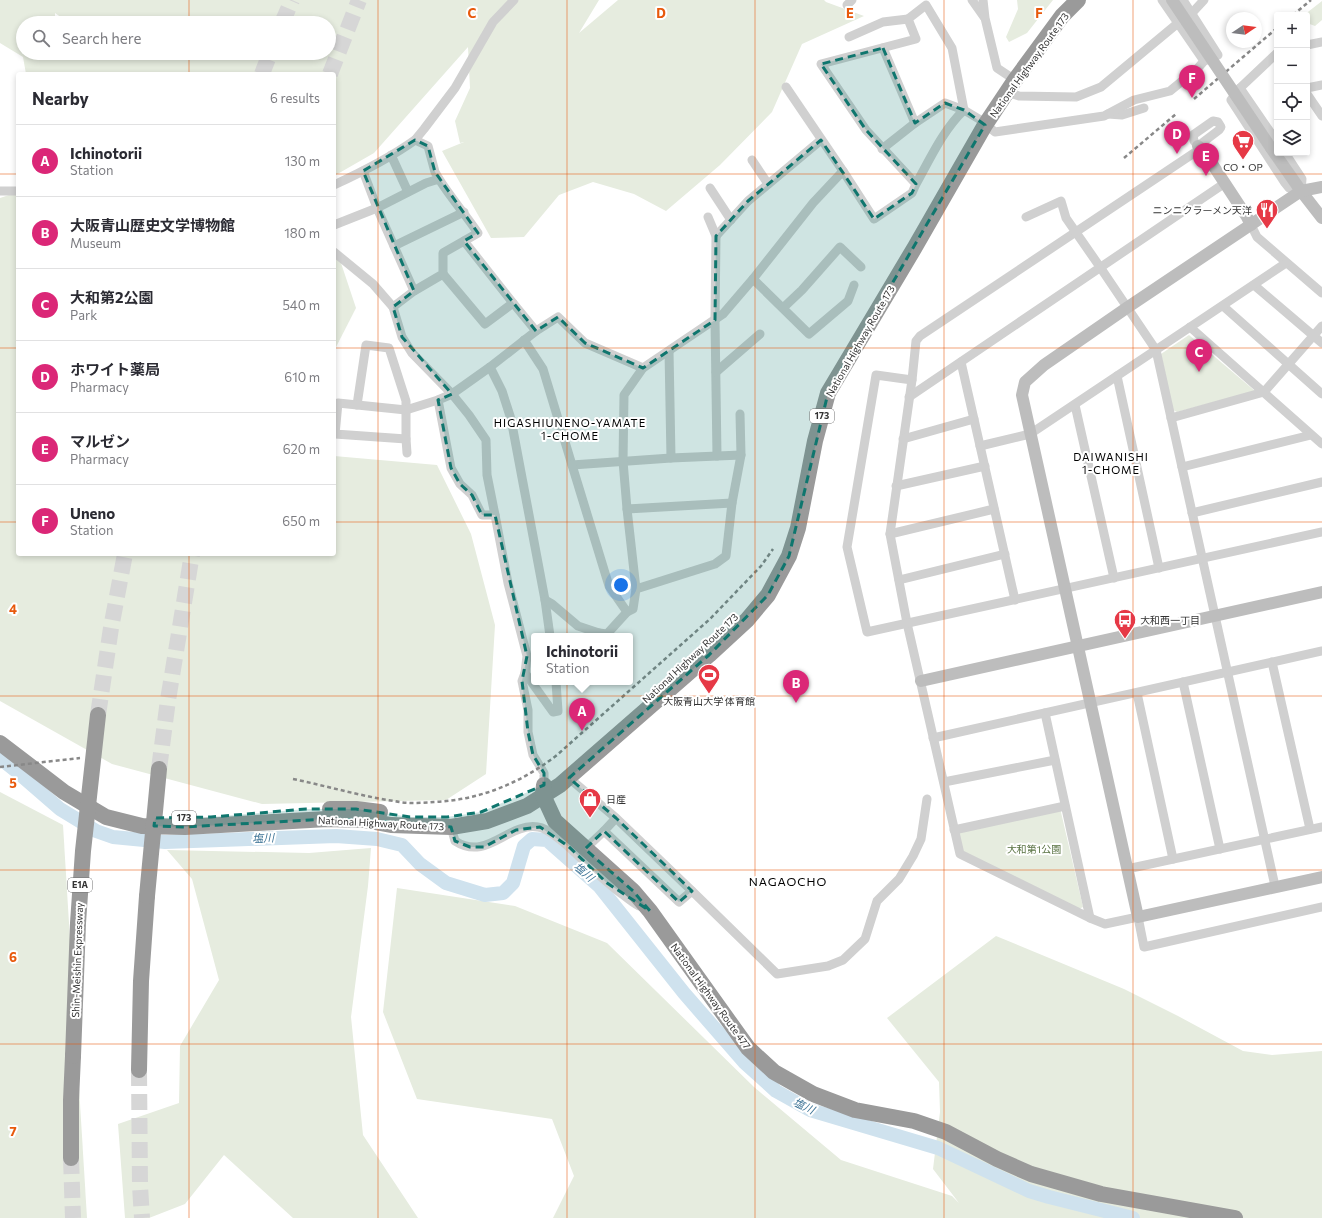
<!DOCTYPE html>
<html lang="en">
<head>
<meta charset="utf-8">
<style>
	:root { --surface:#fff; --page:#f2f2f3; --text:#2b2b33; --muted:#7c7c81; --line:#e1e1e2; --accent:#db2777 }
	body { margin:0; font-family:Commissioner,"Noto Sans JP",sans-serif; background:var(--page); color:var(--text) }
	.controls { position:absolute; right:12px; top:12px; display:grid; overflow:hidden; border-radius:4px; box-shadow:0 2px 6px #0003 }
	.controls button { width:36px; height:36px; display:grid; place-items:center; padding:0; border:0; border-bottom:1px solid var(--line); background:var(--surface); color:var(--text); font:20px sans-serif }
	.compass { position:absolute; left:1226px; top:12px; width:36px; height:36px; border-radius:50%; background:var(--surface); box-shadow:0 2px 6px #0003; rotate:77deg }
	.you { position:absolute; left:621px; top:585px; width:14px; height:14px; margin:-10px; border:3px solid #fff; border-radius:50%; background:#1a73e8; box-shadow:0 0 0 6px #1a73e833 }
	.badge { display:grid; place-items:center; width:26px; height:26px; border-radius:50%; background:var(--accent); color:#fff; font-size:13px; font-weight:700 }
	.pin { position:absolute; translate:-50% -33px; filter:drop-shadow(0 1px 2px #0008) }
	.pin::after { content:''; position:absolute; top:21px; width:14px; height:12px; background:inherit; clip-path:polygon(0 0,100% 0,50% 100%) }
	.popup { position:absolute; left:531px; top:633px; width:102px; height:52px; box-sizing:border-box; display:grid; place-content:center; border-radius:4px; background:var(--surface); filter:drop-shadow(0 1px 3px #0005); font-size:13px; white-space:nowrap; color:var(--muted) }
	.popup b { font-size:15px; color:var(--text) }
	.popup::after { content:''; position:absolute; left:50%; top:100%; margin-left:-8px; border:8px solid transparent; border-top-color:var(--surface) }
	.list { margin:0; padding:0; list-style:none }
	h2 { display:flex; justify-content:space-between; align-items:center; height:52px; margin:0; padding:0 16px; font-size:17px }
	h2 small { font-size:13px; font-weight:400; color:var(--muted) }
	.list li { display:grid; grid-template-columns:26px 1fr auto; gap:12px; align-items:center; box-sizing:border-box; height:72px; padding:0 16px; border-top:1px solid var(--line) }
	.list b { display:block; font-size:15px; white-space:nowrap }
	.list p { margin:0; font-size:13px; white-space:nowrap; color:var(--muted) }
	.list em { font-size:13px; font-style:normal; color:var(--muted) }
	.icon { flex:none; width:22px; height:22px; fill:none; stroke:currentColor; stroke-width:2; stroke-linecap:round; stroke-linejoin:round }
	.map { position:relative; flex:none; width:1322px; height:1218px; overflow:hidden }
	.search { position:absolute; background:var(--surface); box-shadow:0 2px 6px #0003; left:16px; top:16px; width:320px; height:44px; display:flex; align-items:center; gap:10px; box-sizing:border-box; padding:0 14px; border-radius:22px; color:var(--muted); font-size:15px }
	.panel { position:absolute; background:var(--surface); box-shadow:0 2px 6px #0003; left:16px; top:72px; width:320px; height:484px; border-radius:4px }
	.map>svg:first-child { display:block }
	.green { fill:#e6ecdf; fill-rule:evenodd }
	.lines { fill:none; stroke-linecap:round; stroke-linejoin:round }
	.river { stroke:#cfe2ee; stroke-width:14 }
	.highway-tunnel { stroke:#d6d6d6; stroke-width:16; stroke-dasharray:16 8; stroke-linecap:butt }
	.street { stroke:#d0d0d0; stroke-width:9 }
	.secondary { stroke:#bdbdbd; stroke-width:12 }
	.highway { stroke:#9a9a9a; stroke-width:16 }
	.rail { stroke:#888; stroke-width:2.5; stroke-dasharray:4 3; stroke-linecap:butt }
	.secondary-bridge { stroke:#bdbdbd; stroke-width:12 }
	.highway-bridge { stroke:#9a9a9a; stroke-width:16 }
	.marked { fill:#0f766e; fill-opacity:0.2; stroke:#0f766e; stroke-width:3; stroke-dasharray:8 5; stroke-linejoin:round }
	.grid { fill:none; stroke:#e8590c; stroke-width:1; stroke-opacity:0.55 }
	.labels { text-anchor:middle; stroke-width:4; stroke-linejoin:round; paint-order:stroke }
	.shield { fill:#fff; stroke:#707070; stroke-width:1 }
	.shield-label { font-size:9px; font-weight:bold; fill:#333 }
	.street-label { font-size:10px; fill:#333; stroke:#fff }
	.poi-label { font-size:10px; fill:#333; stroke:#fff }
	.park-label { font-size:10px; fill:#56703f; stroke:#fff }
	.neighbourhood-label { font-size:11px; letter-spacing:1px; fill:#000; stroke:#fff }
	.water-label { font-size:11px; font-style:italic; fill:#3f7597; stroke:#fff }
	.quarter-label { font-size:12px; letter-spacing:1px; fill:#000; stroke:#fff }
	.grid-label { font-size:13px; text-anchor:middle; font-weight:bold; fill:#e8590c; stroke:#fff; stroke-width:4; stroke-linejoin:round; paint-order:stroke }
</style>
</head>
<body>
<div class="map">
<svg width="1322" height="1218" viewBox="0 0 1322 1218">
	<rect width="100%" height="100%" fill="#fff"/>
	<g class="green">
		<path d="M0 0H599L579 33 618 0H824L826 2 864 16 802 44 772 112 720 165 666 211 634 194 593 182 559 195 524 237 491 238 442 151 464 142 460 143 455 121 470 88 468 47 374 153 334 176V74H26L23 57 0 43ZM55 13 62 18 59 23H329V53H23V23H55Z"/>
		<polygon points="1017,0 1053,0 1027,33 1009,42 1006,37 1018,9"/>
		<polygon points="1322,1 1322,20 1315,26 1307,23 1307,15 1304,15"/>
		<polygon points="18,192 18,554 334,554 334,456 437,465 471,534 495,625 486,774 446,800 262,804 112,764 0,701 0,198"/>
		<polygon points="334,255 340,260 356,308 334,351"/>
		<polygon points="1189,335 1255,391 1177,412 1173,410 1161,354"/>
		<polygon points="0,792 63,825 87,1218 0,1218"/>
		<polygon points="1060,808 1083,907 1079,909 961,851 957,831"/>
		<polygon points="371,848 368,886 351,1017 363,1135 418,1218 293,1218 224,1155 185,1204 149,1218 125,1218 118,1124 179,1103 180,1046 219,980 192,879 167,850 309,853"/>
		<polygon points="397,888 515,906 607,943 754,1087 841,1160 952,1196 959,1203 933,1169 940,1112 939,1082 887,1018 996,936 1124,989 1178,1016 1243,1051 1272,1055 1322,1051 1322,1218 553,1218 574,1176 552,1119 417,1099 383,1012"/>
	</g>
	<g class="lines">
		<polyline class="river" points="0,758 15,770 60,809 96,831 113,837 165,842 336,836 377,839 402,845 420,864 446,883 485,895 503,893 513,883 524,846 532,839 547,840 599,886 684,993 744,1062 776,1091 810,1110 938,1148 1029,1191 1049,1197 1133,1218"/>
		<g class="highway-tunnel">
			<polyline points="282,23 292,0"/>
			<polyline points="262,74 270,53"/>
			<polyline points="330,74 359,0"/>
			<polyline points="98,715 111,628 125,554"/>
			<polyline points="159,769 168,700 192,554"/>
			<polyline points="139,1070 140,1186 142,1218"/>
			<polyline points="71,1158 73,1218"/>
		</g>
		<g class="street">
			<polyline points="972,0 984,17"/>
			<polyline points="983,0 985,18 997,68 1015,80"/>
			<polyline points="1162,0 1204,61"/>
			<polyline points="847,5 852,0"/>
			<polyline points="849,37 883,22 908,19"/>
			<polyline points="1307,45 1322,42"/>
			<polyline points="883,48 915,123"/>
			<polyline points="1277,53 1240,88 1231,100 1285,183 1289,188 1301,191 1302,179 1285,153"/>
			<polyline points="786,87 843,171"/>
			<polyline points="1240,88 1277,142"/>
			<polyline points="1307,88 1322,85"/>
			<polyline points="1007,92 1019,96 1076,97 1101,87 1178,23 1192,13 1204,0"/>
			<polyline points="1307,94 1322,116"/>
			<polyline points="1108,114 1122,115 1144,108"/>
			<polygon points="1213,121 1218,122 1221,127 1219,130 1198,146 1194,141 1193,135"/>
			<polyline points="415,140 424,129 455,88 493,22 514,0"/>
			<polyline points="882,149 915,123 945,103 964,110 979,119 995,132 1104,116 1134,100 1170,91 1198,68 1204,61 1218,55 1183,0"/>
			<polyline points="1200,149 920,336 916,341 912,380 890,534 907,623 960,854 1090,918 1105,924 1138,917 1144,947 1322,907"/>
			<polyline points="391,155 408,192"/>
			<polyline points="752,160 768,184"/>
			<polyline points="363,171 377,208 414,291"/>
			<path d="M334 185C362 172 390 158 415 140L428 146 435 172 439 179"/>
			<polyline points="710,188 731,220"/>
			<polyline points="0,191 18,191"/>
			<polyline points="708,217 716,236 715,320 717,456"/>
			<polyline points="1026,217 1061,201 1066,218 1100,267 1156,350 1275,886"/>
			<path d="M334 225 377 208 426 183 439 179C451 198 465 214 478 233L443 253V274L414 291 393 307 402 337 412 353 452 394 469 415 486 440 487 475 495 515 508 583 527 656 525 673 522 681 528 710V732L533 755 544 773V785"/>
			<polyline points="1251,225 1257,237 1322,293"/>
			<polyline points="716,236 748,201 821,140"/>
			<polyline points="394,246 464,212"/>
			<polyline points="334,252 373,284 393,307"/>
			<polyline points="443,274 485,324 513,303 464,241"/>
			<polyline points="753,279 809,334 848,301 854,285"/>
			<polyline points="1254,285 1322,343"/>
			<polyline points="1223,306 1322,394"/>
			<polyline points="783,308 802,290 840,247 861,267"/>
			<polyline points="1190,327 1322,444"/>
			<polyline points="536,331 558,317 585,343 643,368"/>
			<polyline points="524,340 543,369 572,465 671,458 741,455 732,503 726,556 715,564 636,589 633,609 627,612 607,634 599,633 598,636"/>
			<polyline points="669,351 671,458"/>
			<polyline points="961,362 1015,600"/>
			<polyline points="490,367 502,391 511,419 545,600 550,636"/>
			<polyline points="716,372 760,334"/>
			<polyline points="1117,376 1159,568"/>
			<polyline points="912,380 876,375 847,547 867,632 1322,532"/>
			<polyline points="909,397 1225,183"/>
			<polyline points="438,400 451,468 460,484 472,495 482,515 495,515"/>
			<polyline points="357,405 366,345 389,348 406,401 406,439"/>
			<polyline points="1075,405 1114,578"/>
			<polyline points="740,414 741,455"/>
			<polyline points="1171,418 1264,392 1322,326"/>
			<polyline points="903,439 974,419"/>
			<polyline points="980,446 1030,434 1286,263"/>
			<polyline points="407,453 406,439 335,434 338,403 406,410 438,400 452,394 490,367 536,331 513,303"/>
			<polyline points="572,465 609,586 627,612"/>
			<polyline points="1182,467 1311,435"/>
			<polyline points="896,486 985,466"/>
			<polyline points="627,509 732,503"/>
			<polyline points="1192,513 1322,482"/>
			<polyline points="890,534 994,509"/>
			<polyline points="899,580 1005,554"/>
			<path d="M636 589 627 509 623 461 624 395 643 368 723 314 753 279 813 203 843 171 874 219 912 193 916 184 866 130 821 64 916 39 908 19 926 5 952 48 964 110C943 130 930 159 916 184"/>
			<polyline points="545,600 552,604 578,626 599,633"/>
			<polyline points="1272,662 1310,829"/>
			<polyline points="525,673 553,712 558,711 556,682"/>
			<polyline points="1183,682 1220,849"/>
			<polyline points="1137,693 1173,859"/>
			<polyline points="1045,713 1090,918"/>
			<polyline points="933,738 1322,651"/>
			<polyline points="569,778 616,818 692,891 679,902 604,831 616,818"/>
			<polyline points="944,782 1055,760"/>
			<path d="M451 827 455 841C487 862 508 822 538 827 547 828 555 836 562 841 582 858 600 878 622 894 627 898 633 903 639 906"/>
			<polyline points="954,830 1065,806"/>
			<polyline points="585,849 604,831"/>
			<polyline points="1127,869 1322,827"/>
			<polyline points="692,891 777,974 828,966 843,960 865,939 877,901 899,879 913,856 921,839 927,799"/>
		</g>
		<g class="secondary">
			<polyline points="1198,146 1205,153 1247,217 1251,225"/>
			<polyline points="1271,148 1301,191 1322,218"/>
			<polyline points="1322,187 1301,191 1128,307 1044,365 1025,382 1022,395 1138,917 1322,877"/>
			<polyline points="921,681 1322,592"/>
		</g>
		<g class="highway">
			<polyline points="0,743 64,792 106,817 142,826 185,827 327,819 364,820 391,825 451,827 487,821 527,806 560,785 709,655 747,620 768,595 789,556 798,528 815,441 828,393 915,247 985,125 1015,80 1062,16 1078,0"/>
			<polyline points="544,785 543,795 555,821 633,891 650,911 748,1048 774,1072 813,1094 855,1110 914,1121 946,1132 997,1159 1031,1174 1101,1194 1235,1218"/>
			<polyline points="330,809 356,809 380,812"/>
			<polyline points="139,1070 141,981 147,896"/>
			<polyline points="71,1158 71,1100 73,1056"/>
		</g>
		<g class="rail">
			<polyline points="1293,15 1311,0"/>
			<polyline points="1194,99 1277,28"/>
			<polyline points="1124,158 1176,114"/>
			<polyline points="0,767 80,758"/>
			<path d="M293 779C327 786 360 796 394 801 407 804 421 803 434 802 480 800 521 783 557 755L710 619 761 566 773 549"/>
		</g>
		<polyline class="secondary-bridge" points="1172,0 1271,148"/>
		<g class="highway-bridge">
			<polyline points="147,896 159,769"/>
			<polyline points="73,1056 78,923 83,851 98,715"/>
		</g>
	</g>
	<path class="marked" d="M883 48 915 123 945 103 964 110 985 125 828 393 789 556 768 595 709 655 569 778 616 818 692 891 679 902 604 831 585 849 633 891 650 911 607 883 568 846 540 827 516 830 484 847H470L455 841 451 827 364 820 327 819 185 827 154 826 155 818 211 817 306 809H356L410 817H447L481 812 544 785V773L533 755 528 732 522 681 527 656 495 515H482L472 495 460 484 451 468 438 400 452 394 402 337 393 307 414 291 363 171 415 140 428 146 435 172 478 233 464 241 536 331 558 317 585 343 643 368 715 320 716 236 748 201 821 140 874 219 912 193 916 184 866 130 821 64Z"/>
	<path class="grid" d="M189 0V23M378 0V1218M567 0V1218M755 0V1218M944 0V1218M1133 0V1218M189 53V74M0 174H18M334 174H1322M0 348H18M334 348H1322M0 522H18M334 522H1322M189 554V1218M0 696H1322M0 870H1322M0 1044H1322"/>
	<defs>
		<g id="supermarket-pin" transform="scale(1.15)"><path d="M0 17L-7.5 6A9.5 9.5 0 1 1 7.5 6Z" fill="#e63946" stroke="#fff"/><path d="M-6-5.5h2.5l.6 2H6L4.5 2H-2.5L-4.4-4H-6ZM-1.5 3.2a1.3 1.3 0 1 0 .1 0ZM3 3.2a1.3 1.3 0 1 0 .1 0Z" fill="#fff"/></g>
		<g id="restaurant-pin" transform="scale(1.15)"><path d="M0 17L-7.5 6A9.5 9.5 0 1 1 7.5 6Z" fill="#e63946" stroke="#fff"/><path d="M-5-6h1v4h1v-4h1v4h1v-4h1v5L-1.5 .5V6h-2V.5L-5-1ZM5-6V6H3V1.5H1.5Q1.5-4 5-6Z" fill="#fff"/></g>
		<g id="bus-pin" transform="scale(1.15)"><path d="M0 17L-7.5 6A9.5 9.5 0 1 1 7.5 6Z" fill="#e63946" stroke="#fff"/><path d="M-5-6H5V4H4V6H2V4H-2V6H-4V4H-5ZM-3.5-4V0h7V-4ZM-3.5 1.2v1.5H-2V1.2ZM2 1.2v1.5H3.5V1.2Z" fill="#fff"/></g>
		<g id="stadium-pin" transform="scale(1.15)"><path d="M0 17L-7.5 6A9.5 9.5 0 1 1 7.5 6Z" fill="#e63946" stroke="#fff"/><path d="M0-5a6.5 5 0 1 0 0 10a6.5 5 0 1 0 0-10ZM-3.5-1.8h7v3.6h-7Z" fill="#fff"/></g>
		<g id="shop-pin" transform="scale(1.15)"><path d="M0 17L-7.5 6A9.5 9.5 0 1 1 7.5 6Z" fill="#e63946" stroke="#fff"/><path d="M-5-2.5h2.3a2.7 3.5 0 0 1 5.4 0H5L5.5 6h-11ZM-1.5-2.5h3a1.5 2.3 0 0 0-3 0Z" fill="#fff"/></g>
	</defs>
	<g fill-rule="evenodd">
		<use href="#supermarket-pin" x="1243" y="141"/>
		<use href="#restaurant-pin" x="1267" y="210"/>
		<use href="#bus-pin" x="1125" y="620"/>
		<use href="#stadium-pin" x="709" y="675"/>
		<use href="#shop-pin" x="590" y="799"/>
	</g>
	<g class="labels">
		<g class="shield">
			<rect x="810" y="409" width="24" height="14" rx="3"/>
			<rect x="172" y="811" width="24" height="14" rx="3"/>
			<rect x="68" y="878" width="24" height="14" rx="3"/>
		</g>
		<g class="shield-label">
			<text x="822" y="419">173</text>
			<text x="184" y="821">173</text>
			<text x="80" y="888">E1A</text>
		</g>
		<g class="street-label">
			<text transform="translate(1029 65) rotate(-54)" y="4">National Highway Route 173</text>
			<text transform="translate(860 341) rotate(-60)" y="4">National Highway Route 173</text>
			<text transform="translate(690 658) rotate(-43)" y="4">National Highway Route 173</text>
			<text transform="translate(381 823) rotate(3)" y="4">National Highway Route 173</text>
			<text transform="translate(77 960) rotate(-88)" y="4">Shin-Meishin Expressway</text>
			<text transform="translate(711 996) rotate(54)" y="4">National Highway Route 477</text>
		</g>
		<g class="poi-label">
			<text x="1243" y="171">CO・OP</text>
			<text x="1252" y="214" text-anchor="end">ニンニクラーメン天洋</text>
			<text x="1140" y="624" text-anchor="start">大和西一丁目</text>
			<text x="709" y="705">大阪青山大学 体育館</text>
			<text x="606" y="803" text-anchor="start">日産</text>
		</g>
		<g class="park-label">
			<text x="1034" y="853">大和第1公園</text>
		</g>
		<g class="neighbourhood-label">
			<text x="570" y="427">HIGASHIUNENO-YAMATE<tspan x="570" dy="13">1-CHOME</tspan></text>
			<text x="1111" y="461">DAIWANISHI<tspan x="1111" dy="13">1-CHOME</tspan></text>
		</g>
		<g class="water-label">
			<text transform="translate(263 838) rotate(-2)" y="4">塩川</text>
			<text transform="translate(584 872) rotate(41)" y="4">塩川</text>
			<text transform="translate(804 1106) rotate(26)" y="4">塩川</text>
		</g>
		<g class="quarter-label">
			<text x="788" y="886">NAGAOCHO</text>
		</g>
	</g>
	<g class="grid-label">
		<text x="472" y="18">C</text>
		<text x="661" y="18">D</text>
		<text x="850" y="18">E</text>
		<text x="1039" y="18">F</text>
		<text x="13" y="614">4</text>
		<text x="13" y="788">5</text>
		<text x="13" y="962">6</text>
		<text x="13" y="1136">7</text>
	</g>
</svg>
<div class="controls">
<button>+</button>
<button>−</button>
<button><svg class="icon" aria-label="locate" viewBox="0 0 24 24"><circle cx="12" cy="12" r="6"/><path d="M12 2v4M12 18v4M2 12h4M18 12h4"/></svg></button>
<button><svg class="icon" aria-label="layers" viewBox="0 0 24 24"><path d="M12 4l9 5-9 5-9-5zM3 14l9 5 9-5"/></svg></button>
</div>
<svg class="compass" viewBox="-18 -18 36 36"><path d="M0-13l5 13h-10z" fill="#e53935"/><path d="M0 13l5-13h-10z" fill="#7c7c81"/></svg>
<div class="you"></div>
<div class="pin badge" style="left:582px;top:731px">A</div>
<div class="popup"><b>Ichinotorii</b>Station</div>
<div class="pin badge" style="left:796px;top:703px">B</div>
<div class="pin badge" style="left:1199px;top:372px">C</div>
<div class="pin badge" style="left:1177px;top:154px">D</div>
<div class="pin badge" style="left:1206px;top:176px">E</div>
<div class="pin badge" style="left:1192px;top:98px">F</div>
<div class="search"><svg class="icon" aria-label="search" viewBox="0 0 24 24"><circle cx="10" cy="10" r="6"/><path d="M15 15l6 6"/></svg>Search here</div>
<section class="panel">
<h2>Nearby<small>6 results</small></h2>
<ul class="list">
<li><span class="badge">A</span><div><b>Ichinotorii</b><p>Station</p></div><em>130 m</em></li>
<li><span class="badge">B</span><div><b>大阪青山歴史文学博物館</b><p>Museum</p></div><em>180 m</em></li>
<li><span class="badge">C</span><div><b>大和第2公園</b><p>Park</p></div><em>540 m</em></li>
<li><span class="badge">D</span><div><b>ホワイト薬局</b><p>Pharmacy</p></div><em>610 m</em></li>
<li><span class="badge">E</span><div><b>マルゼン</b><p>Pharmacy</p></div><em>620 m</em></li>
<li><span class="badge">F</span><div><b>Uneno</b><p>Station</p></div><em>650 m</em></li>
</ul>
</section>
</div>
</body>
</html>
